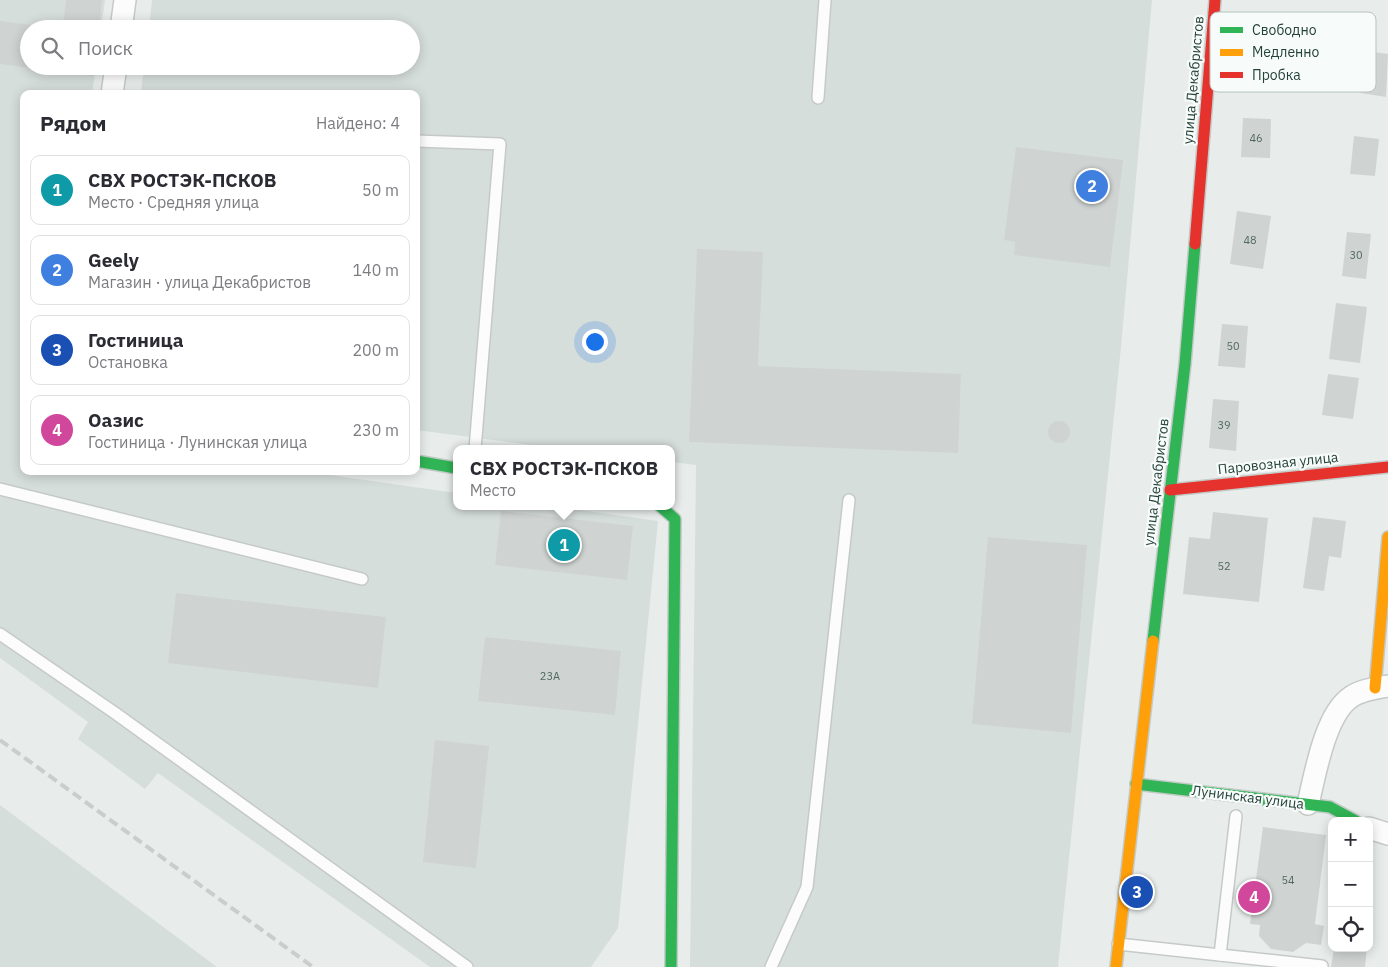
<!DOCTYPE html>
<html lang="ru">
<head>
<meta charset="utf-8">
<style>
	:root { --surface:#fff; --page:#f2f2f3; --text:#2b2b33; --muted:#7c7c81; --line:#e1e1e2; --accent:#0f766e }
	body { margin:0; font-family:"IBM Plex Sans",sans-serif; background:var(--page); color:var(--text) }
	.controls { position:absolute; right:15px; bottom:15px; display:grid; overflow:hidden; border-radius:10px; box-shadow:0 2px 12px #0003 }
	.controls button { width:45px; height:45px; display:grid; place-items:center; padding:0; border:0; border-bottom:1px solid var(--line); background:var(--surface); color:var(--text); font:25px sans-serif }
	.you { position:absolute; left:594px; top:341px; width:18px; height:18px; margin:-12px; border:4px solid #fff; border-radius:50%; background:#1a73e8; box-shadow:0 0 0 8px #1a73e833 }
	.badge { display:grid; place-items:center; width:32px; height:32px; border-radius:50%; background:var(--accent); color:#fff; font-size:16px; font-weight:700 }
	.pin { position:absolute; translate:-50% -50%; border:2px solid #fff; box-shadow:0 1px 5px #0006 }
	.popup { position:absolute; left:453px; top:445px; width:222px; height:65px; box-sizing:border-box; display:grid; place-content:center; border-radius:10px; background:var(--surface); filter:drop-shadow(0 1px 4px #0005); font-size:16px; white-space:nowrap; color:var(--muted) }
	.popup b { font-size:19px; color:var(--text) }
	.popup::after { content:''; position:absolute; left:50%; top:100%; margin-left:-10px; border:10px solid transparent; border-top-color:var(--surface) }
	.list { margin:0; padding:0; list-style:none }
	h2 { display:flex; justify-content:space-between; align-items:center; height:65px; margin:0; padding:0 20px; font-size:21px }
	h2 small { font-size:16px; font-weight:400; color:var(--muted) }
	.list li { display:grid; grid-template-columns:32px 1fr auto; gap:15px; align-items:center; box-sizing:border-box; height:70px; margin:0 10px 10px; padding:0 10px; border:1px solid var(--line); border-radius:10px }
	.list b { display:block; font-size:19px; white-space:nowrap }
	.list p { margin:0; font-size:16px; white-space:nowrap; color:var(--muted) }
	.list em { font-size:16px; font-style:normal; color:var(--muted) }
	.icon { flex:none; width:28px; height:28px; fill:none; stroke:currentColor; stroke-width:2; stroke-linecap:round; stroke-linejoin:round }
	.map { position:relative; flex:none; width:1388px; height:967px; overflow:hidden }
	.search { position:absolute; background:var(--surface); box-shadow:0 2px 12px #0003; left:20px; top:20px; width:400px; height:55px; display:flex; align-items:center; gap:12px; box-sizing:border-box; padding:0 18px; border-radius:28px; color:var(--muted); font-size:19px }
	.panel { position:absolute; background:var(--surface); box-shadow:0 2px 12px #0003; left:20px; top:90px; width:400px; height:385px; border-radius:10px }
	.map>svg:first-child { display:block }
	.built { fill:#d6dedb }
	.building { fill:#cfd4d2 }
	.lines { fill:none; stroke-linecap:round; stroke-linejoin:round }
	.lane-casing { stroke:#c5cac8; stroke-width:14 }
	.street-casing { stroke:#c5cac8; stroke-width:24 }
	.fast-casing { stroke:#c3cbc8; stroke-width:14 }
	.slow-casing { stroke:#c3cbc8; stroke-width:14 }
	.jam-casing { stroke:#c3cbc8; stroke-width:14 }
	.lane { stroke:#fcfcfc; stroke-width:11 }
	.street { stroke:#fcfcfc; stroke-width:21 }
	.fast { stroke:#30b455; stroke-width:11 }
	.slow { stroke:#ff9f0a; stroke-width:11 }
	.jam { stroke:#e5322d; stroke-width:11 }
	.rail { stroke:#c9cdcc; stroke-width:4; stroke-dasharray:10 5; stroke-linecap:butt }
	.labels { text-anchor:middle; stroke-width:4.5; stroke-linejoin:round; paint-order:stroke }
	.number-label { font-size:11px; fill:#506761 }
	.street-label { font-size:14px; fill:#24423a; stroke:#f7fbf9 }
	.key { fill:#f7fbf9; stroke:#b8c4c0; stroke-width:1 }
	.key-label { font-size:14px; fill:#24423a }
</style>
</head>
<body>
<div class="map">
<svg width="1388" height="967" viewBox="0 0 1388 967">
	<rect width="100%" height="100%" fill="#e8edeb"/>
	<g class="built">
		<polygon points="0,0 105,0 101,29 29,29 29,66 96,66 92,94 24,94 24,471 302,471 456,493 456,506 552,506 658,521 618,928 591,967 430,967 158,773 145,789 78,739 88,722 0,658"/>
		<polygon points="152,0 1152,0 1121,347 1058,967 690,967 696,465 672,462 672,449 563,449 416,430 416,94 141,94 144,66 411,66 411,29 149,29"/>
		<polygon points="0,805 217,967 0,967"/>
	</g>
	<g class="building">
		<polygon points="66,0 102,0 99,29 63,29"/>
		<polygon points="1248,17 1282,22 1277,61 1242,56"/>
		<polygon points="0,21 54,28 29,29 29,66 94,66 93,76 0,64"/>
		<polygon points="1367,51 1388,54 1386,97 1361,93"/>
		<polygon points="1243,118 1271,119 1270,158 1241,157"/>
		<polygon points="1354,136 1379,139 1375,176 1350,174"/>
		<polygon points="1016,147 1123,160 1110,267 1014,255 1015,242 1004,240"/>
		<polygon points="1237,211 1271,216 1263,269 1230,264"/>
		<polygon points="1347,232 1371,234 1366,279 1342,276"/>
		<polygon points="697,249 763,252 758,366 961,374 958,453 689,442"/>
		<polygon points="1336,303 1367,307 1360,363 1329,359"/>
		<polygon points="1222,324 1248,326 1245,368 1218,366"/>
		<polygon points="1328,374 1359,378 1353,419 1322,415"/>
		<polygon points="1213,399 1239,401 1236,451 1209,448"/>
		<circle cx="1059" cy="432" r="11"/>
		<polygon points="501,511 633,526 627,580 495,565"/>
		<polygon points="1213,512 1268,518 1259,602 1183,594 1189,537 1210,539"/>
		<polygon points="1313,517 1346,521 1341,558 1329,556 1324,591 1303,588"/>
		<polygon points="988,537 1087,545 1071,733 972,724"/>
		<polygon points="176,593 386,617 378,688 168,663"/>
		<polygon points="485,637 621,651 615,715 478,701"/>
		<polygon points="435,740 489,746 476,868 423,862"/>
		<polygon points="1263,827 1326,835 1315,924 1324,926 1321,945 1306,943 1293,952 1271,949 1259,936 1260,925 1250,924"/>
		<polygon points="1334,948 1367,948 1365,967 1331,967"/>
	</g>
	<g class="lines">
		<g class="lane-casing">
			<g id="lane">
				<polyline points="818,98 825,0"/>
				<polyline points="416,141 500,144 475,449"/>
				<polyline points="0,489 362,579"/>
				<polyline points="0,634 115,713 467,967"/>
				<polyline points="1118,944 1322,966"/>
				<polyline points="1220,955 1236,816"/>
				<polyline points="771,967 807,887 849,500"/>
			</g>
		</g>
		<g class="street-casing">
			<g id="street">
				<polyline points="121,29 125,0"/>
				<polyline points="112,94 116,66"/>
				<path d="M1308 804C1315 775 1325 714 1351 697 1361 690 1376 688 1388 686"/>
				<polyline points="1369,828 1388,834"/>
			</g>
		</g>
		<g class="fast-casing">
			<g id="fast">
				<polyline points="416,461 456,468"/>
				<polyline points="660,506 675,519 671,967"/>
				<polyline points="1153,641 1185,364 1195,244"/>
				<polyline points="1136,784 1330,807 1356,821"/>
			</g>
		</g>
		<g class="slow-casing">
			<g id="slow">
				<polyline points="1375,688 1388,537"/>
				<polyline points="1116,967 1153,641"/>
			</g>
		</g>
		<g class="jam-casing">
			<g id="jam">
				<polyline points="1195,244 1215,0"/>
				<polyline points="1170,490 1388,467"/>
			</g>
		</g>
		<use href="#lane" class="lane"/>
		<use href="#street" class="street"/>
		<use href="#fast" class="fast"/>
		<use href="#slow" class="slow"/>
		<use href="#jam" class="jam"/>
		<polyline class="rail" points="0,740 313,967"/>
	</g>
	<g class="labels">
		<g class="number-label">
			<text x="1256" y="142">46</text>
			<text x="1250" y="244">48</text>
			<text x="1356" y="259">30</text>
			<text x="1233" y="350">50</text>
			<text x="1224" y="429">39</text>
			<text x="1224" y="570">52</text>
			<text x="550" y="680">23А</text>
			<text x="1288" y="884">54</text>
		</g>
		<g class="street-label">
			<text transform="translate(1193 80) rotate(-85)" y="5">улица Декабристов</text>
			<text transform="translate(1278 463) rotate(-6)" y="5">Паровозная улица</text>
			<text transform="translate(1156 482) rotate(-83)" y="5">улица Декабристов</text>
			<text transform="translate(1248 797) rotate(7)" y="5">Лунинская улица</text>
		</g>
	</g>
	<rect x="1210" y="12" width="166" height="80" rx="8" class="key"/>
	<rect x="1220" y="27" width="23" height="6" fill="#30b455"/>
	<rect x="1220" y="49" width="23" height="7" fill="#ff9f0a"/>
	<rect x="1220" y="72" width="23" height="6" fill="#e5322d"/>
	<g class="key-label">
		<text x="1252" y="35">Свободно</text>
		<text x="1252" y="57">Медленно</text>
		<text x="1252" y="80">Пробка</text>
	</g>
</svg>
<div class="controls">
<button>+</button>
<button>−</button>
<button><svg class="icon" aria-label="locate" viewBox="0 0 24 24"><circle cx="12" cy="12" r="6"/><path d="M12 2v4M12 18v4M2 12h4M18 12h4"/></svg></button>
</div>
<div class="you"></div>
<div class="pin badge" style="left:564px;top:545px;background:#0f9aa8">1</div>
<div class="popup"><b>СВХ РОСТЭК-ПСКОВ</b>Место</div>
<div class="pin badge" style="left:1092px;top:186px;background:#3f7fe0">2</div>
<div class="pin badge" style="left:1137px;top:892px;background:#1a4fb4">3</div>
<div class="pin badge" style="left:1254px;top:897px;background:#d1479c">4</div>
<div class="search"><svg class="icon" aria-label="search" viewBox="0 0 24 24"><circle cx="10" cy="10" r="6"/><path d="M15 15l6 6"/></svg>Поиск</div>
<section class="panel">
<h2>Рядом<small>Найдено: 4</small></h2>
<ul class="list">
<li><span class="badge" style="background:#0f9aa8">1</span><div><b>СВХ РОСТЭК-ПСКОВ</b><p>Место · Средняя улица</p></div><em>50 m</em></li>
<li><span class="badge" style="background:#3f7fe0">2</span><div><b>Geely</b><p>Магазин · улица Декабристов</p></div><em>140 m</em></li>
<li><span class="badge" style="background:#1a4fb4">3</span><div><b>Гостиница</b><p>Остановка</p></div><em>200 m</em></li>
<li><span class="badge" style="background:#d1479c">4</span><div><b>Оазис</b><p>Гостиница · Лунинская улица</p></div><em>230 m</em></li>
</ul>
</section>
</div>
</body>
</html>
